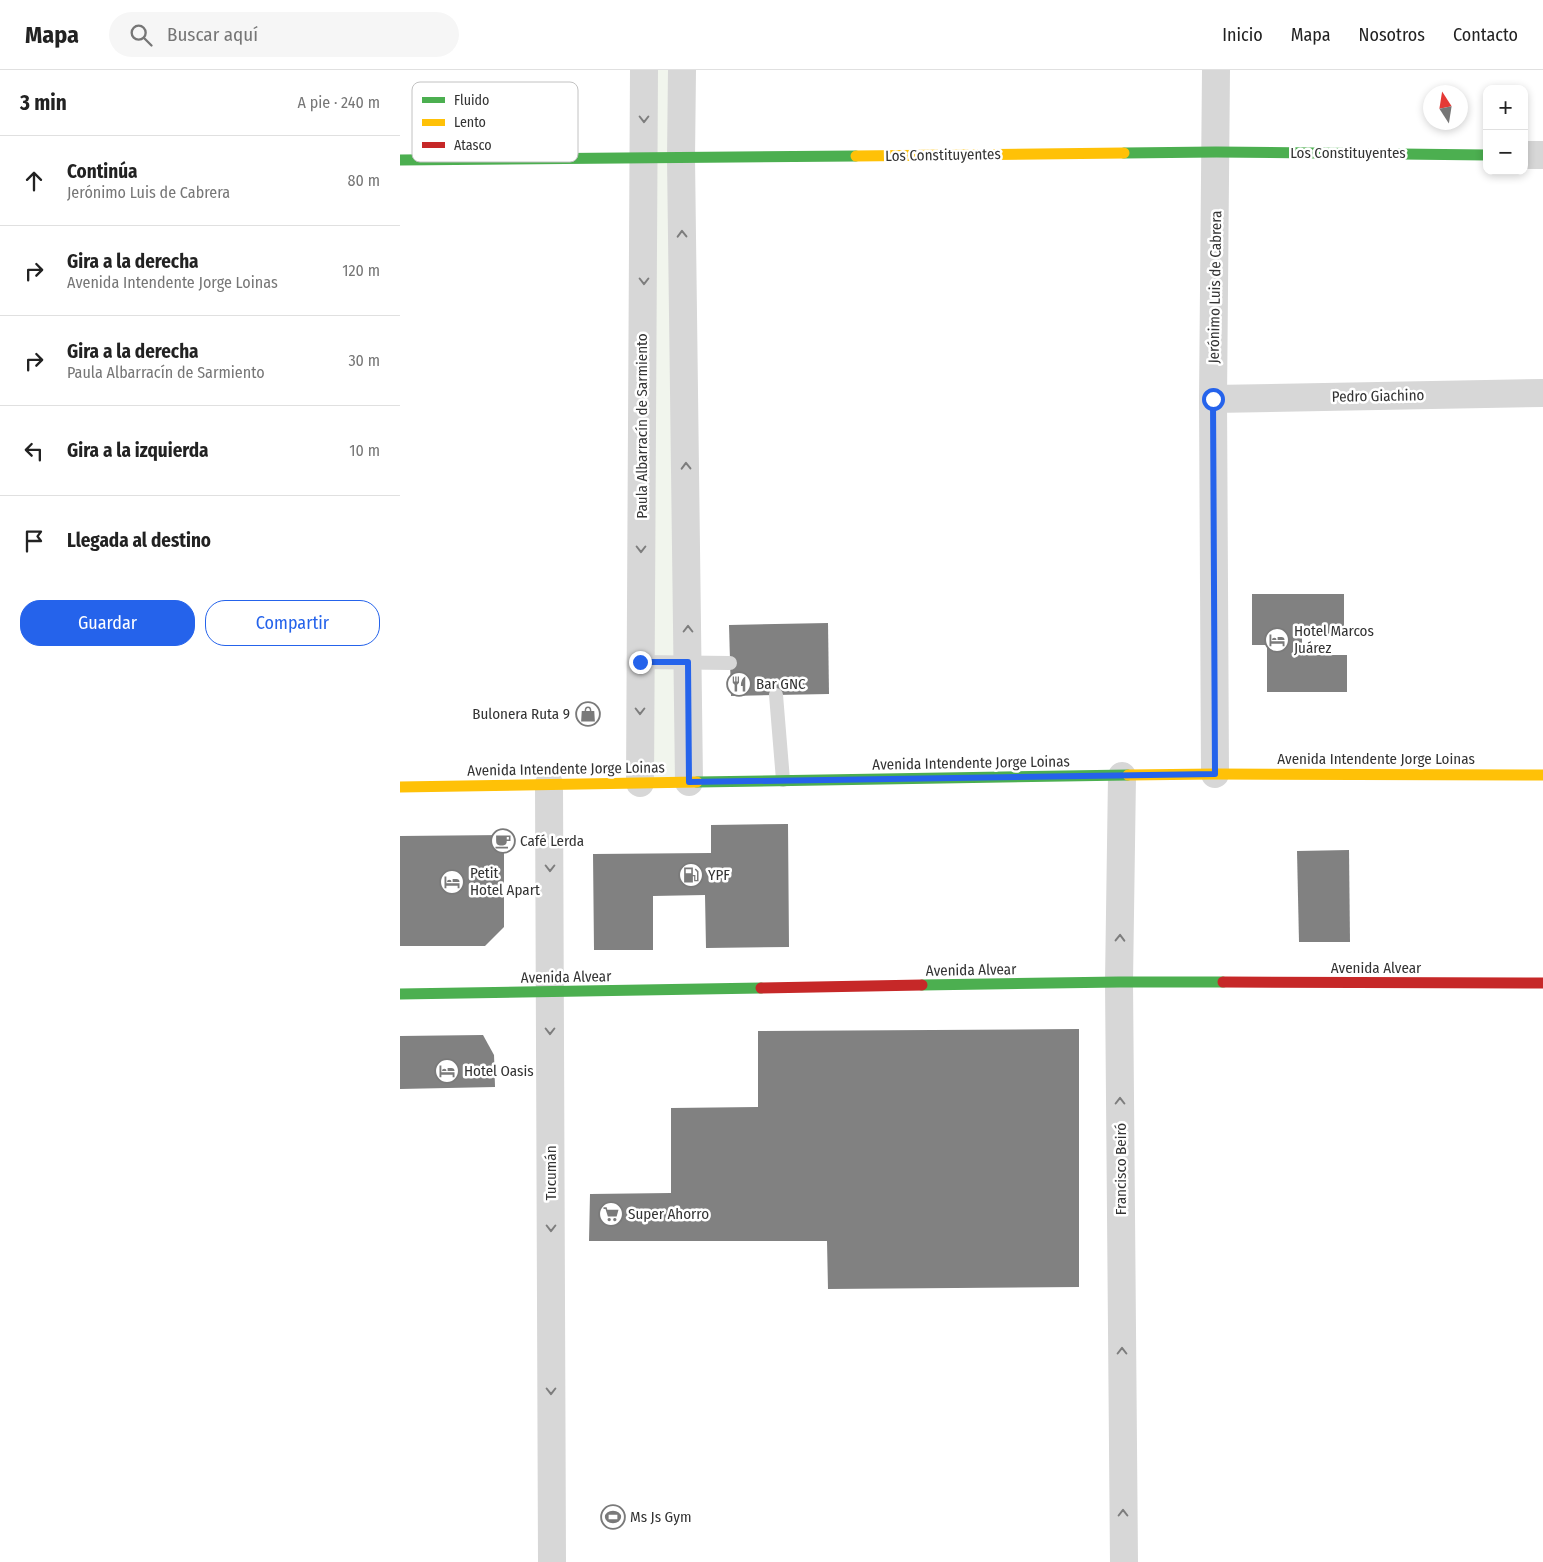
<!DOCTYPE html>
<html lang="es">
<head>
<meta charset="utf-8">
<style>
	:root { --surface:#fff; --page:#f6f6f6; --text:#222; --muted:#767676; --line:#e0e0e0; --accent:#2563eb }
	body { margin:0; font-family:"Fira Sans Condensed",sans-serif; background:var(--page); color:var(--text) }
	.controls { position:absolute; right:15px; top:15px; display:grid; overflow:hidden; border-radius:10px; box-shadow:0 2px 8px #0003 }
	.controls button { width:45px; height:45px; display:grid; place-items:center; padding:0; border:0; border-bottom:1px solid var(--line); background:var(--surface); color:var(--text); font:25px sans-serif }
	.compass { position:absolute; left:1023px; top:15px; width:45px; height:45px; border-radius:50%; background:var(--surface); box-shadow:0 2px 8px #0003; rotate:348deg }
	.stop { position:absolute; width:15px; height:15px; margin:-11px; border:4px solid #2563eb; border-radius:50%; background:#fff }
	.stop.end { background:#2563eb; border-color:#fff; box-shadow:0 1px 5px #0008 }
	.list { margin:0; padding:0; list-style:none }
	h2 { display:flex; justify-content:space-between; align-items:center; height:65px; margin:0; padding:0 20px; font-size:21px }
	h2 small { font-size:16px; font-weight:400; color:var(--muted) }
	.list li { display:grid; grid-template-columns:32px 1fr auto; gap:15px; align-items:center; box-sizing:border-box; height:90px; padding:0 20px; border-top:1px solid var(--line) }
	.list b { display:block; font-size:19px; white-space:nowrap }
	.list p { margin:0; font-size:16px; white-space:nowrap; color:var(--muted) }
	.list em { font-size:16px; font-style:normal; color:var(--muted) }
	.actions { display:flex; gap:10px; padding:15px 20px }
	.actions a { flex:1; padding:11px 0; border:1px solid var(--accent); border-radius:20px; text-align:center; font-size:18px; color:var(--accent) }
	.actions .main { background:var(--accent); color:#fff }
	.icon { flex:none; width:28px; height:28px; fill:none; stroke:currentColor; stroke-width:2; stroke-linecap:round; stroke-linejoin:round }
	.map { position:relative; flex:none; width:1143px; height:1492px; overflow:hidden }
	header { display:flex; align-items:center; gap:30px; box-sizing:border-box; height:70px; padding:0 25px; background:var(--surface); border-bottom:1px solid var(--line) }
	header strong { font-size:24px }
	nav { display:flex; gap:28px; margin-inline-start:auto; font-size:18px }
	.search { width:350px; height:45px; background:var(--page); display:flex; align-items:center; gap:12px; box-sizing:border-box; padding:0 18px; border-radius:28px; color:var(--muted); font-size:19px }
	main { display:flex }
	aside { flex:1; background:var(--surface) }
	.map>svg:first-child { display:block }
	.green { fill:#f1f5ed }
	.building { fill:#818181 }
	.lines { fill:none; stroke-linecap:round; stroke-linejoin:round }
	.lane { stroke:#d7d7d7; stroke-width:14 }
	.street { stroke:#d7d7d7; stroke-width:28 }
	.fast { stroke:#4caf50; stroke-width:11 }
	.slow { stroke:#ffc107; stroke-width:11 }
	.jam { stroke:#c62828; stroke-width:11 }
	.oneway { stroke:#7d7d7d }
	.route { stroke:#2563eb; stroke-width:6 }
	.labels { text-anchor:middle; stroke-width:5; stroke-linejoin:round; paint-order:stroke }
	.street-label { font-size:15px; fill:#333; stroke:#fff }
	.poi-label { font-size:15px; fill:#333; stroke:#fff; text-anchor:start }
	.key { fill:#fff; stroke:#c2c2c2; stroke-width:1 }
	.key-label { font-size:14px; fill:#333 }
</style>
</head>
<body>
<header>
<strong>Mapa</strong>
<div class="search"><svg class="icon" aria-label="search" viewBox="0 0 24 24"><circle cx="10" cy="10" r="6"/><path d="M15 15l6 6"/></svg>Buscar aquí</div>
<nav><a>Inicio</a><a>Mapa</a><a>Nosotros</a><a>Contacto</a></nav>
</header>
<main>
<aside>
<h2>3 min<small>A pie · 240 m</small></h2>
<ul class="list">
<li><svg class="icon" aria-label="ahead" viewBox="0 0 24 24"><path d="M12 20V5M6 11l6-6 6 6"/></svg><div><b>Continúa</b><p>Jerónimo Luis de Cabrera</p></div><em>80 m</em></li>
<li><svg class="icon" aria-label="right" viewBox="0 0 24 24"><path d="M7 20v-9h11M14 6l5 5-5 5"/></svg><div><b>Gira a la derecha</b><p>Avenida Intendente Jorge Loinas</p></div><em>120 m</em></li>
<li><svg class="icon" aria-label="right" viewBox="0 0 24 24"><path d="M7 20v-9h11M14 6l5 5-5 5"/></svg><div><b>Gira a la derecha</b><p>Paula Albarracín de Sarmiento</p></div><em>30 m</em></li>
<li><svg class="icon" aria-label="left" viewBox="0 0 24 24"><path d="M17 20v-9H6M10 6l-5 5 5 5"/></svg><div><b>Gira a la izquierda</b></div><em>10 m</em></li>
<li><svg class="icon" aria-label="arrive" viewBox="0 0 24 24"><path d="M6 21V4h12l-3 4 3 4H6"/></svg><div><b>Llegada al destino</b></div></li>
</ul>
<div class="actions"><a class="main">Guardar</a><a>Compartir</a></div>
</aside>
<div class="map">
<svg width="1143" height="1492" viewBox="0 0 1143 1492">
	<rect width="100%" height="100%" fill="#fff"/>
	<polygon class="green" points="244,0 282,0 289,712 240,713"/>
	<g class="building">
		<polygon points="852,524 944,524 944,566 902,566 902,585 947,585 947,622 867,622 867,575 852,575"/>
		<polygon points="428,553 429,624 331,626 329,555"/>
		<polygon points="388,754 389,877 306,878 305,825 253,826 253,880 194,880 193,784 311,783 311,755"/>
		<polygon points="104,765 104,857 85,876 0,876 0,766"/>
		<polygon points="949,780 950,872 899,872 897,781"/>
		<polygon points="679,959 679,1217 428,1219 427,1171 189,1171 190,1124 271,1123 271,1038 358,1037 358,961"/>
		<polygon points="83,965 94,985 95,1017 0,1019 0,966"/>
	</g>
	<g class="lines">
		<g class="lane">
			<polyline points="240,592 330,593"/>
			<polyline points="376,625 383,710"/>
		</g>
		<g class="street">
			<polyline points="282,0 281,88 289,712"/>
			<polyline points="1124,85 1143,85"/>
			<polyline points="813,329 1143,323"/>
			<polyline points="815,704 813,329 816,0"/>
			<polyline points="722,706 719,912 724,1492"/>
			<polyline points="240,713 244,0"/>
			<polyline points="149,714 152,1492"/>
		</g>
		<g class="fast">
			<polyline points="724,83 816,82 1087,85"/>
			<polyline points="0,90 456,86"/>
			<polyline points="297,712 728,705"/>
			<polyline points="522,915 719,912 823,912"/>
			<polyline points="0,924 361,918"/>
		</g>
		<g class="slow">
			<polyline points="456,86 724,83"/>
			<polyline points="728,705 815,704 1143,705"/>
			<polyline points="0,717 297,712"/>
		</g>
		<g class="jam">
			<polyline points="823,912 1143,913"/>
			<polyline points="361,918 522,915"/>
		</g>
	</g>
	<defs><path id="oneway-chevron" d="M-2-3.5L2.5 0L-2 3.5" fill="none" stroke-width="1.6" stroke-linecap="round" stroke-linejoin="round" transform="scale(1.25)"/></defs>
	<g class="oneway">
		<use href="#oneway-chevron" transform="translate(244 49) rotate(90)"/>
		<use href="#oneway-chevron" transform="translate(282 164) rotate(-91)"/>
		<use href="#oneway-chevron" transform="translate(244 211) rotate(90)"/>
		<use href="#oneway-chevron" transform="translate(286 396) rotate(-91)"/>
		<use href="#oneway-chevron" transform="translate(241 479) rotate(90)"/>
		<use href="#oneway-chevron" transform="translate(288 559) rotate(-90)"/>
		<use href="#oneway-chevron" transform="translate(240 641) rotate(90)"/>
		<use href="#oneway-chevron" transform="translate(150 798) rotate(90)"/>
		<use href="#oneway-chevron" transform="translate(720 868) rotate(-89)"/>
		<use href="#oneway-chevron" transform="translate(150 961) rotate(90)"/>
		<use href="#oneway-chevron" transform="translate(720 1031) rotate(-90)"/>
		<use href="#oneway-chevron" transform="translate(151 1158) rotate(90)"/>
		<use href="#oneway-chevron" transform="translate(722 1281) rotate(-90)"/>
		<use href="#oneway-chevron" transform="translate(151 1321) rotate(90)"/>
		<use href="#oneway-chevron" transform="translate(723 1443) rotate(-90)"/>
	</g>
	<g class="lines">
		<polyline class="route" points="240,592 288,592 289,712 815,704 813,329"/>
	</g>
	<defs>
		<g id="hotel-ring" transform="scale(1.25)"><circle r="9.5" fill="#fff" stroke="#7a7a7a" stroke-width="1.5"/><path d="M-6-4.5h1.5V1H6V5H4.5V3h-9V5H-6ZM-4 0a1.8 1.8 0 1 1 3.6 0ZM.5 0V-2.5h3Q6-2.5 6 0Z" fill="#7a7a7a"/></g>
		<g id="restaurant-ring" transform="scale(1.25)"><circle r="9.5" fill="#fff" stroke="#7a7a7a" stroke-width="1.5"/><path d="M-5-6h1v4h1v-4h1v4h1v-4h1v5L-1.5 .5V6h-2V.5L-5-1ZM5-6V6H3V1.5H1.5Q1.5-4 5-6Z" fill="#7a7a7a"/></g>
		<g id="shop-ring" transform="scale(1.25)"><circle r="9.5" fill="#fff" stroke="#7a7a7a" stroke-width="1.5"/><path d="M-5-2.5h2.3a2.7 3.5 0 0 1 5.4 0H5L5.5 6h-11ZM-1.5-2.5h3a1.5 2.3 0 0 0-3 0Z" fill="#7a7a7a"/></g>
		<g id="cafe-ring" transform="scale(1.25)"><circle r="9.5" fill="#fff" stroke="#7a7a7a" stroke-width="1.5"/><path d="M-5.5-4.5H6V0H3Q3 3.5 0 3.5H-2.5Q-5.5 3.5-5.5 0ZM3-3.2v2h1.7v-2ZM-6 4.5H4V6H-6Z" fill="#7a7a7a"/></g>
		<g id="fuel-ring" transform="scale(1.25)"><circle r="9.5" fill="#fff" stroke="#7a7a7a" stroke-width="1.5"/><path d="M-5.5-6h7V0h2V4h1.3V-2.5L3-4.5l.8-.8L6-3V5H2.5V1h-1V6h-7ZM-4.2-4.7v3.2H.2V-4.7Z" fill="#7a7a7a"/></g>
		<g id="supermarket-ring" transform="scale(1.25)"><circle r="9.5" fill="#fff" stroke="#7a7a7a" stroke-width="1.5"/><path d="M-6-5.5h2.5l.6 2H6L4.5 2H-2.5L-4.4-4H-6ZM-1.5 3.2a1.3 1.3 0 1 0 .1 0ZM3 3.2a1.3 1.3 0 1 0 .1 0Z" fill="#7a7a7a"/></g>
		<g id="stadium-ring" transform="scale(1.25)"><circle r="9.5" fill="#fff" stroke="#7a7a7a" stroke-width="1.5"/><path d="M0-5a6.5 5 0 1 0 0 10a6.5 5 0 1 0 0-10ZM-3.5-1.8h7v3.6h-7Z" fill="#7a7a7a"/></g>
	</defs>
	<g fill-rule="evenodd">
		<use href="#hotel-ring" x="877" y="570"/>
		<use href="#restaurant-ring" x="339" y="614"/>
		<use href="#shop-ring" x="188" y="644"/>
		<use href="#cafe-ring" x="103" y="771"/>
		<use href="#fuel-ring" x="291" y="805"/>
		<use href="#hotel-ring" x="52" y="812"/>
		<use href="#hotel-ring" x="47" y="1001"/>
		<use href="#supermarket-ring" x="211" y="1144"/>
		<use href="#stadium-ring" x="213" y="1447"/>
	</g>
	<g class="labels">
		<g class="street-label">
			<text x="948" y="88">Los Constituyentes</text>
			<text transform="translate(543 85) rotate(-1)" y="5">Los Constituyentes</text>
			<text transform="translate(815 217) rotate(-89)" y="5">Jerónimo Luis de Cabrera</text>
			<text transform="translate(978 326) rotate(-1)" y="5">Pedro Giachino</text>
			<text transform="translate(242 356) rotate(-90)" y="5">Paula Albarracín de Sarmiento</text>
			<text x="976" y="694">Avenida Intendente Jorge Loinas</text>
			<text transform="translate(571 693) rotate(-1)" y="5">Avenida Intendente Jorge Loinas</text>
			<text transform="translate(166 699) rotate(-1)" y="5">Avenida Intendente Jorge Loinas</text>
			<text x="976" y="903">Avenida Alvear</text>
			<text transform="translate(571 900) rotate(-1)" y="5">Avenida Alvear</text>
			<text transform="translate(166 907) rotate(-1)" y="5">Avenida Alvear</text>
			<text transform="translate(721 1099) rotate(-90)" y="5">Francisco Beiró</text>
			<text transform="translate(151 1103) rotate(-90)" y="5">Tucumán</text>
		</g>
		<g class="poi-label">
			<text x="894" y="566">Hotel Marcos<tspan x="894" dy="17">Juárez</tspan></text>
			<text x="356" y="619">Bar GNC</text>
			<text x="170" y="649" text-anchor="end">Bulonera Ruta 9</text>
			<text x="120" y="776">Café Lerda</text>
			<text x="70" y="808">Petit<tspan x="70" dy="17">Hotel Apart</tspan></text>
			<text x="308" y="810">YPF</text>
			<text x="64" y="1006">Hotel Oasis</text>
			<text x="228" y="1149">Super Ahorro</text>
			<text x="230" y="1452">Ms Js Gym</text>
		</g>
	</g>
	<rect x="12" y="12" width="166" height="80" rx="8" class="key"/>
	<rect x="22" y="27" width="23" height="6" fill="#4caf50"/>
	<rect x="22" y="49" width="23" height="7" fill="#ffc107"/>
	<rect x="22" y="72" width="23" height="6" fill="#c62828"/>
	<g class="key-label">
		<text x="54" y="35">Fluido</text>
		<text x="54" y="57">Lento</text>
		<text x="54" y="80">Atasco</text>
	</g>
</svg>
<div class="controls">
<button>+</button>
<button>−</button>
</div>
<svg class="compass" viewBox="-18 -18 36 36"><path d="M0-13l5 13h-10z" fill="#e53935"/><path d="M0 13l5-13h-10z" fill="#767676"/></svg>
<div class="stop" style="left:813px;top:329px"></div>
<div class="stop end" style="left:240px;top:592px"></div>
</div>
</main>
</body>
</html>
